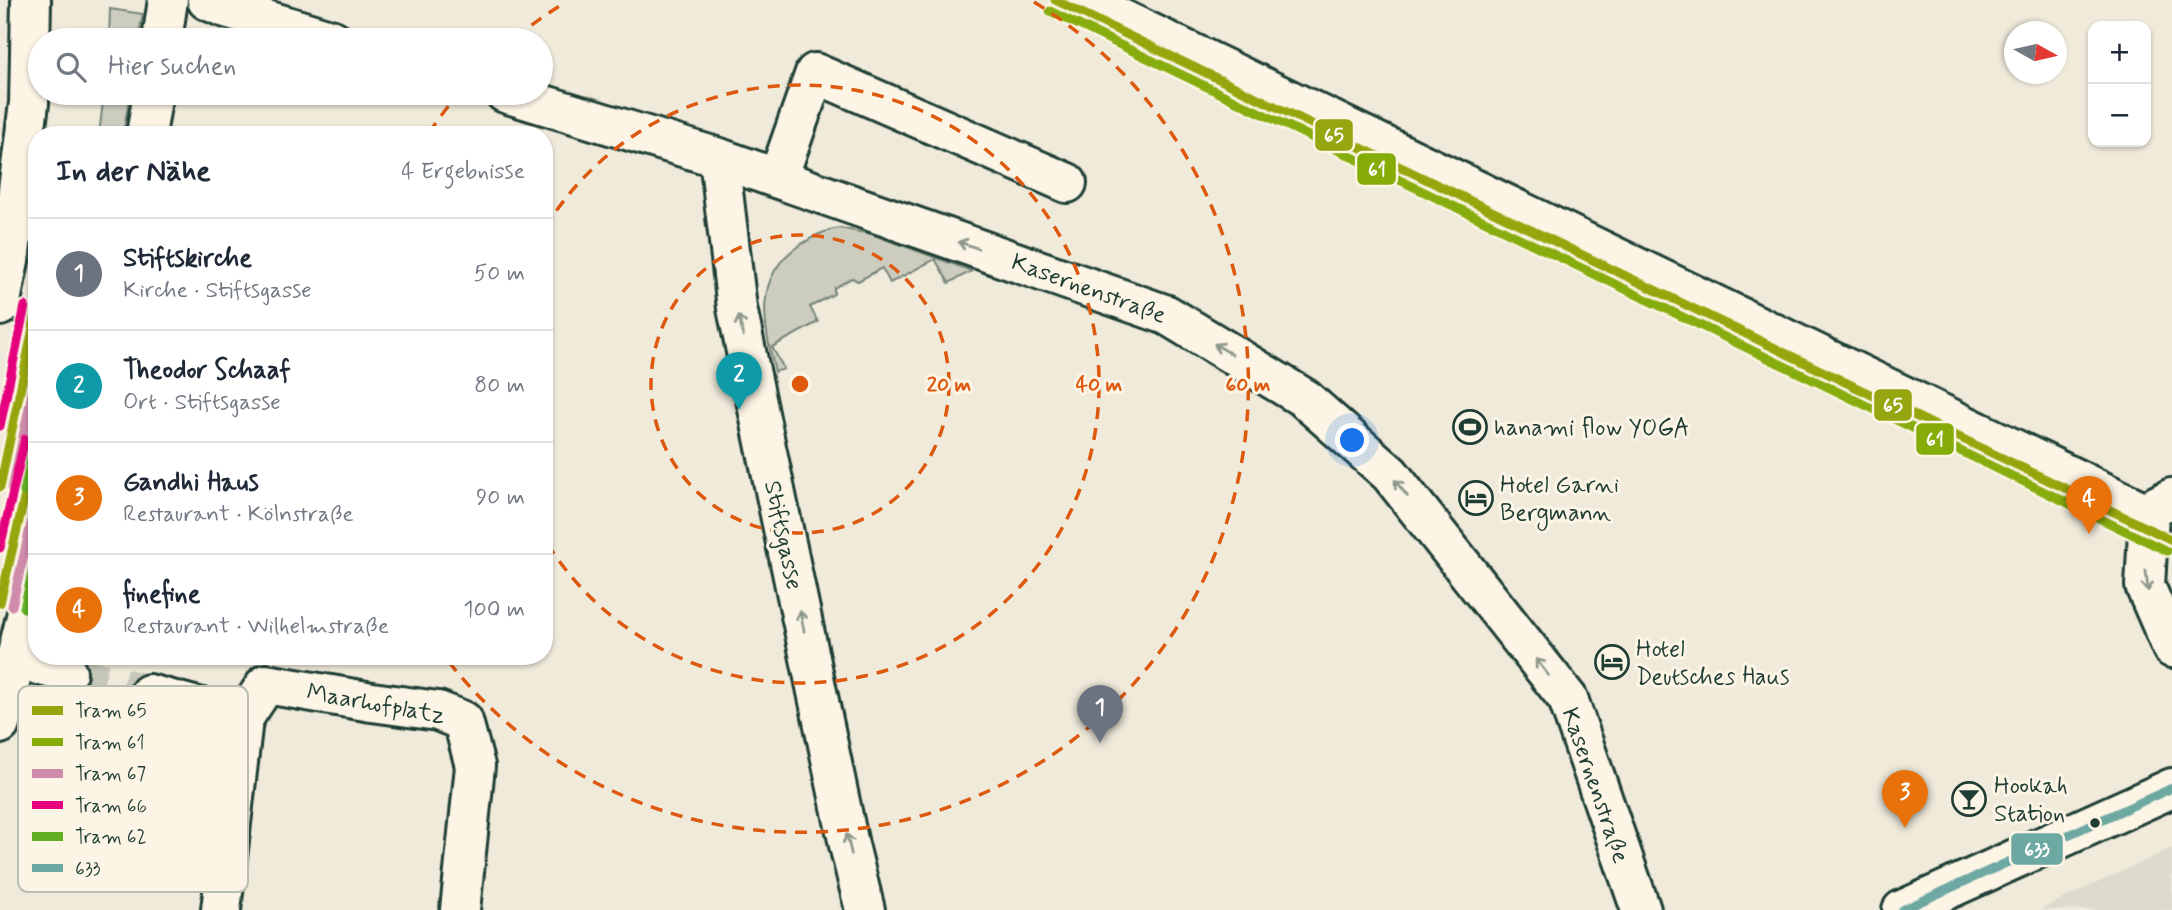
<!DOCTYPE html>
<html lang="de">
<head>
<meta charset="utf-8">
<style>
	:root { --surface:#fff; --page:#f2f2f3; --text:#1f2937; --muted:#747a83; --line:#e0e1e3; --accent:#0f766e }
	body { margin:0; font-family:Mynerve,sans-serif; background:var(--page); color:var(--text) }
	.controls { position:absolute; right:21px; top:21px; display:grid; overflow:hidden; border-radius:14px; box-shadow:0 2px 5px #0004 }
	.controls button { width:63px; height:63px; display:grid; place-items:center; padding:0; border:0; border-bottom:2px solid var(--line); background:var(--surface); color:var(--text); font:35px sans-serif }
	.compass { position:absolute; left:2004px; top:21px; width:63px; height:63px; border-radius:50%; background:var(--surface); box-shadow:0 2px 5px #0004; rotate:98deg }
	.you { position:absolute; left:1353px; top:441px; width:24px; height:24px; margin:-18px; border:5px solid #fff; border-radius:50%; background:#1a73e8; box-shadow:0 0 0 10px #1a73e833 }
	.badge { display:grid; place-items:center; width:46px; height:46px; border-radius:50%; background:var(--accent); color:#fff; font-size:23px; font-weight:700 }
	.pin { position:absolute; translate:-50% -58px; filter:drop-shadow(0 2px 4px #0008) }
	.pin::after { content:''; position:absolute; top:37px; width:24px; height:21px; background:inherit; clip-path:polygon(0 0,100% 0,50% 100%) }
	.list { margin:0; padding:0; list-style:none }
	h2 { display:flex; justify-content:space-between; align-items:center; height:91px; margin:0; padding:0 28px; font-size:30px }
	h2 small { font-size:23px; font-weight:400; color:var(--muted) }
	.list li { display:grid; grid-template-columns:46px 1fr auto; gap:21px; align-items:center; box-sizing:border-box; height:112px; padding:0 28px; border-top:2px solid var(--line) }
	.list b { display:block; font-size:26px; white-space:nowrap }
	.list p { margin:0; font-size:23px; white-space:nowrap; color:var(--muted) }
	.list em { font-size:23px; font-style:normal; color:var(--muted) }
	.icon { flex:none; width:38px; height:38px; fill:none; stroke:currentColor; stroke-width:2; stroke-linecap:round; stroke-linejoin:round }
	.map { position:relative; flex:none; width:2172px; height:910px; overflow:hidden }
	.search { position:absolute; background:var(--surface); box-shadow:0 2px 5px #0004; left:28px; top:28px; width:525px; height:77px; display:flex; align-items:center; gap:18px; box-sizing:border-box; padding:0 24px; border-radius:38px; color:var(--muted); font-size:26px }
	.panel { position:absolute; background:var(--surface); box-shadow:0 2px 5px #0004; left:28px; top:126px; width:525px; height:539px; border-radius:28px }
	.map>svg:first-child { display:block }
	.built { fill:#dedbcc }
	.green { fill:#cccdbf; stroke:#76857a; stroke-width:2 }
	.lines { fill:none; stroke-linecap:round; stroke-linejoin:round }
	.minor-tunnel { stroke:#c5c7b9; stroke-width:38; stroke-dasharray:38 19; stroke-linecap:butt }
	.minor-casing { stroke:#1f3d34; stroke-width:44 }
	.major-casing { stroke:#1f3d34; stroke-width:44 }
	.minor { stroke:#fcf5e5; stroke-width:38 }
	.major { stroke:#fcf5e5; stroke-width:38 }
	.bus-1-casing { stroke:#fcf5e5; stroke-width:14 }
	.bus-1 { stroke:#6ea8a2; stroke-width:9 }
	.tram-1-casing { stroke:#fcf5e5; stroke-width:14 }
	.tram-2-casing { stroke:#fcf5e5; stroke-width:14 }
	.tram-3-casing { stroke:#fcf5e5; stroke-width:14 }
	.tram-4-casing { stroke:#fcf5e5; stroke-width:14 }
	.tram-5-casing { stroke:#fcf5e5; stroke-width:14 }
	.tram-1 { stroke:#95a610; stroke-width:9 }
	.tram-2 { stroke:#86ac08; stroke-width:9 }
	.tram-3 { stroke:#cf8baa; stroke-width:9 }
	.tram-4 { stroke:#e5007d; stroke-width:9 }
	.tram-5 { stroke:#61af20; stroke-width:9 }
	.oneway { stroke:#8e998c }
	.ring { fill:none; stroke:#de580e; stroke-width:3.5; stroke-dasharray:12 9 }
	.bus-dot { fill:#1f3d34; stroke:#fcf5e5; stroke-width:2.5 }
	.labels { text-anchor:middle; stroke-width:6; stroke-linejoin:round; paint-order:stroke }
	.street-label { font-size:24px; fill:#1f3d34; stroke:#fcf5e5 }
	.poi-label { font-size:24px; fill:#1f3d34; stroke:#fcf5e5; text-anchor:start }
	.key { fill:#fcf5e5; stroke:#babeb0; stroke-width:2 }
	.key-label { font-size:19px; fill:#1f3d34 }
	.centre { fill:#de580e; stroke:#fcf5e5; stroke-width:3.5 }
	.ring-label { font-size:21px; text-anchor:middle; font-weight:bold; fill:#de580e; stroke:#fcf5e5; stroke-width:6; stroke-linejoin:round; paint-order:stroke }
	.line-badge { stroke:#fcf5e5; stroke-width:2.5 }
	.badge-label { font-size:19px; text-anchor:middle; font-weight:bold; fill:#fff }
</style>
</head>
<body>
<div class="map">
<svg width="2172" height="910" viewBox="0 0 2172 910">
	<rect width="100%" height="100%" fill="#efeada"/>
	<filter id="ink" filterUnits="userSpaceOnUse"><feTurbulence type="fractalNoise" baseFrequency=".0143" numOctaves="2"/><feDisplacementMap in="SourceGraphic" scale="14" xChannelSelector="R" yChannelSelector="G"/><feConvolveMatrix kernelMatrix="1 2 1 2 8 2 1 2 1" color-interpolation-filters="sRGB"/></filter>
	<g filter="url(#ink)">
		<polygon class="built" points="2172,848 2172,910 2039,910"/>
		<g class="green">
			<polygon points="110,9 143,14 138,40 109,40"/>
			<polygon points="104,93 130,93 123,135 99,135"/>
			<path d="M839 228 871 234 972 271 949 283 935 259 890 283 882 268 858 281 852 278 834 288V294L810 307 818 322 772 347 784 369 775 372C764 325 752 276 800 245 813 237 824 230 839 228Z"/>
		</g>
		<g class="lines">
			<polyline class="minor-tunnel" points="67,673 149,694"/>
			<g class="minor-casing">
				<g id="minor">
					<polyline points="207,0 223,7 333,40"/>
					<polyline points="1082,0 2149,514"/>
					<polyline points="505,93 719,158 1167,315 1304,398 1390,474 1568,699 1641,910"/>
					<polyline points="719,158 737,308 849,845 865,910"/>
					<polyline points="778,178 815,73 1067,183"/>
					<polyline points="2172,498 2156,506 2149,514 2145,586 2172,648"/>
					<polyline points="15,659 67,673"/>
					<polyline points="149,694 243,719"/>
					<polyline points="221,910 243,719 266,684 372,702 438,711 463,721 475,766 460,910"/>
					<polyline points="1902,910 2172,788"/>
				</g>
			</g>
			<g class="major-casing">
				<g id="major">
					<polyline points="162,40 168,0"/>
					<polyline points="146,135 153,93"/>
					<polyline points="0,306 9,261 29,103 31,0"/>
					<polyline points="0,724 37,572"/>
				</g>
			</g>
			<use href="#minor" class="minor"/>
			<use href="#major" class="major"/>
			<g class="bus-1-casing">
				<polyline id="bus-1" points="1902,910 2172,788"/>
			</g>
			<use href="#bus-1" class="bus-1"/>
			<g class="tram-1-casing">
				<g id="tram-1">
					<polyline points="1055,0 2172,540"/>
					<polyline points="0,487 37,309"/>
					<polyline points="0,603 37,443"/>
				</g>
			</g>
			<g class="tram-2-casing">
				<polyline id="tram-2" points="1050,11 2167,551"/>
			</g>
			<g class="tram-3-casing">
				<g id="tram-3">
					<polyline points="12,489 37,370"/>
					<polyline points="12,606 37,498"/>
				</g>
			</g>
			<g class="tram-4-casing">
				<g id="tram-4">
					<polyline points="0,426 25,306"/>
					<polyline points="0,548 25,439"/>
				</g>
			</g>
			<g class="tram-5-casing">
				<g id="tram-5">
					<polyline points="24,492 37,430"/>
					<polyline points="24,608 37,552"/>
				</g>
			</g>
			<use href="#tram-1" class="tram-1"/>
			<use href="#tram-2" class="tram-2"/>
			<use href="#tram-3" class="tram-3"/>
			<use href="#tram-4" class="tram-4"/>
			<use href="#tram-5" class="tram-5"/>
		</g>
		<defs><path id="oneway-shaft" d="M-6 0H5M1.5-3L5.5 0L1.5 3" fill="none" stroke-width="1.6" stroke-linecap="round" stroke-linejoin="round" transform="scale(1.75)"/></defs>
		<g class="oneway">
			<use href="#oneway-shaft" transform="translate(968 245) rotate(-161)"/>
			<use href="#oneway-shaft" transform="translate(741 326) rotate(-102)"/>
			<use href="#oneway-shaft" transform="translate(1223 349) rotate(-149)"/>
			<use href="#oneway-shaft" transform="translate(1401 488) rotate(-128)"/>
			<use href="#oneway-shaft" transform="translate(2147 581) rotate(84)"/>
			<use href="#oneway-shaft" transform="translate(802 621) rotate(-102)"/>
			<use href="#oneway-shaft" transform="translate(1542 667) rotate(-128)"/>
			<use href="#oneway-shaft" transform="translate(849 844) rotate(-103)"/>
		</g>
	</g>
	<g class="ring">
		<circle cx="800" cy="384" r="149"/>
		<path d="M545 228A299 299 0 1 1 545 540"/>
		<path d="M429 133A448 448 0 0 1 459 93M515 38A448 448 0 0 1 566 2M1034 2A448 448 0 1 1 445 657"/>
	</g>
	<defs>
		<g id="stadium-ring" transform="scale(1.75)"><circle r="9.5" fill="#fcf5e5" stroke="#1f3d34" stroke-width="1.5"/><path d="M0-5a6.5 5 0 1 0 0 10a6.5 5 0 1 0 0-10ZM-3.5-1.8h7v3.6h-7Z" fill="#1f3d34"/></g>
		<g id="hotel-ring" transform="scale(1.75)"><circle r="9.5" fill="#fcf5e5" stroke="#1f3d34" stroke-width="1.5"/><path d="M-6-4.5h1.5V1H6V5H4.5V3h-9V5H-6ZM-4 0a1.8 1.8 0 1 1 3.6 0ZM.5 0V-2.5h3Q6-2.5 6 0Z" fill="#1f3d34"/></g>
		<g id="bar-ring" transform="scale(1.75)"><circle r="9.5" fill="#fcf5e5" stroke="#1f3d34" stroke-width="1.5"/><path d="M-6-5H6L.8 .8V4.5H3.5V6h-7V4.5H-.8V.8Z" fill="#1f3d34"/></g>
	</defs>
	<g fill-rule="evenodd">
		<use href="#stadium-ring" x="1470" y="427"/>
		<use href="#hotel-ring" x="1476" y="498"/>
		<use href="#hotel-ring" x="1612" y="662"/>
		<use href="#bar-ring" x="1969" y="799"/>
	</g>
	<circle class="bus-dot" cx="2095" cy="823" r="6"/>
	<g class="labels">
		<g class="street-label">
			<text transform="translate(1089 288) rotate(20)" y="8">Kasernenstraße</text>
			<text transform="translate(784 535) rotate(78)" y="8">Stiftsgasse</text>
			<text transform="translate(376 703) rotate(10)" y="8">Maarhofplatz</text>
			<text transform="translate(1596 785) rotate(71)" y="8">Kasernenstraße</text>
		</g>
		<g class="poi-label">
			<text x="1494" y="435">hanami flow YOGA</text>
			<text x="1500" y="492">Hotel Garni<tspan x="1500" dy="28">Bergmann</tspan></text>
			<text x="1636" y="656">Hotel<tspan x="1636" dy="28">Deutsches Haus</tspan></text>
			<text x="1994" y="793">Hookah<tspan x="1994" dy="28">Station</tspan></text>
		</g>
	</g>
	<rect x="18" y="686" width="230" height="206" rx="10" class="key"/>
	<rect x="32" y="706" width="31" height="9" fill="#95a610"/>
	<rect x="32" y="738" width="31" height="8" fill="#86ac08"/>
	<rect x="32" y="769" width="31" height="9" fill="#cf8baa"/>
	<rect x="32" y="801" width="31" height="8" fill="#e5007d"/>
	<rect x="32" y="832" width="31" height="9" fill="#61af20"/>
	<rect x="32" y="864" width="31" height="8" fill="#6ea8a2"/>
	<g class="key-label">
		<text x="75" y="717">Tram 65</text>
		<text x="75" y="749">Tram 61</text>
		<text x="75" y="780">Tram 67</text>
		<text x="75" y="812">Tram 66</text>
		<text x="75" y="843">Tram 62</text>
		<text x="75" y="875">633</text>
	</g>
	<circle cx="800" cy="384" r="10" class="centre"/>
	<g class="ring-label">
		<text x="949" y="391">20 m</text>
		<text x="1099" y="391">40 m</text>
		<text x="1248" y="391">60 m</text>
	</g>
	<g class="line-badge">
		<rect x="1314" y="118" width="40" height="34" rx="7" fill="#95a610"/>
		<rect x="1356" y="152" width="41" height="34" rx="7" fill="#86ac08"/>
		<rect x="1873" y="388" width="40" height="34" rx="7" fill="#95a610"/>
		<rect x="1915" y="422" width="40" height="34" rx="7" fill="#86ac08"/>
		<rect x="2010" y="832" width="54" height="34" rx="7" fill="#6ea8a2"/>
	</g>
	<g class="badge-label">
		<text x="1334" y="142">65</text>
		<text x="1377" y="176">61</text>
		<text x="1893" y="412">65</text>
		<text x="1935" y="446">61</text>
		<text x="2037" y="856">633</text>
	</g>
</svg>
<div class="controls">
<button>+</button>
<button>−</button>
</div>
<svg class="compass" viewBox="-18 -18 36 36"><path d="M0-13l5 13h-10z" fill="#e53935"/><path d="M0 13l5-13h-10z" fill="#747a83"/></svg>
<div class="you"></div>
<div class="pin badge" style="left:1100px;top:743px;background:#6b7280">1</div>
<div class="pin badge" style="left:739px;top:410px;background:#0f9aa8">2</div>
<div class="pin badge" style="left:1905px;top:828px;background:#e8710a">3</div>
<div class="pin badge" style="left:2089px;top:534px;background:#e8710a">4</div>
<div class="search"><svg class="icon" aria-label="search" viewBox="0 0 24 24"><circle cx="10" cy="10" r="6"/><path d="M15 15l6 6"/></svg>Hier suchen</div>
<section class="panel">
<h2>In der Nähe<small>4 Ergebnisse</small></h2>
<ul class="list">
<li><span class="badge" style="background:#6b7280">1</span><div><b>Stiftskirche</b><p>Kirche · Stiftsgasse</p></div><em>50 m</em></li>
<li><span class="badge" style="background:#0f9aa8">2</span><div><b>Theodor Schaaf</b><p>Ort · Stiftsgasse</p></div><em>80 m</em></li>
<li><span class="badge" style="background:#e8710a">3</span><div><b>Gandhi Haus</b><p>Restaurant · Kölnstraße</p></div><em>90 m</em></li>
<li><span class="badge" style="background:#e8710a">4</span><div><b>finefine</b><p>Restaurant · Wilhelmstraße</p></div><em>100 m</em></li>
</ul>
</section>
</div>
</body>
</html>
